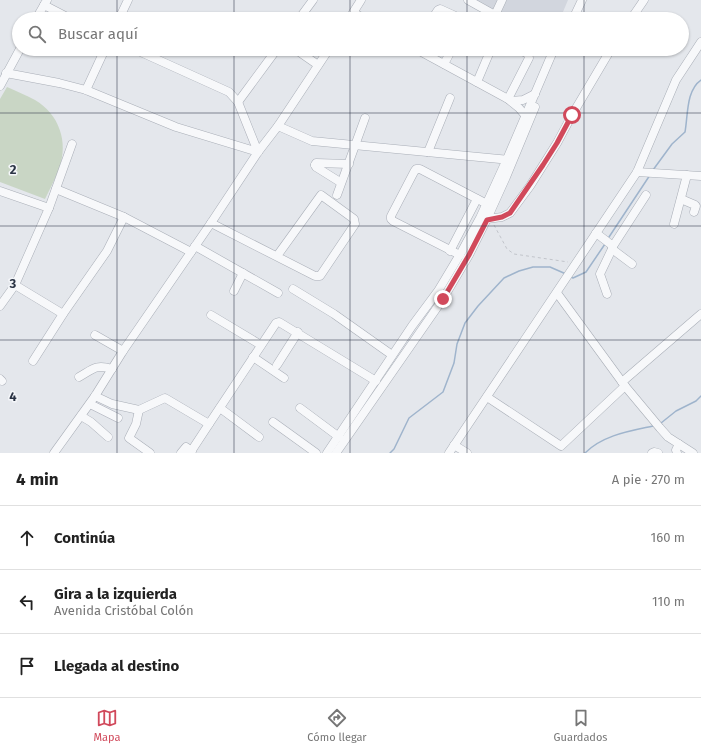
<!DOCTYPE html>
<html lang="es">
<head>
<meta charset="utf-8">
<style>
	:root { --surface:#fff; --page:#f2f2f2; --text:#222; --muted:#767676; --line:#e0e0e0; --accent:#d1495b }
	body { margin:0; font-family:"Fira Sans",sans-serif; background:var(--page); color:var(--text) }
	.stop { position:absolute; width:12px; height:12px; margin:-9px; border:3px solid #d1495b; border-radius:50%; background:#fff }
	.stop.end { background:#d1495b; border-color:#fff; box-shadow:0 1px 4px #0008 }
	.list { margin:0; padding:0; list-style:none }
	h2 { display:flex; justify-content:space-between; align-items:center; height:52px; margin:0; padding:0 16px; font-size:17px }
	h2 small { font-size:13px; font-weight:400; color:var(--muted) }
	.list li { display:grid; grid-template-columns:26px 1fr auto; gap:12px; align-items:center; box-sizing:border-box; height:64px; padding:0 16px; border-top:1px solid var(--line) }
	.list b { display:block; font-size:15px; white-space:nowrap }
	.list p { margin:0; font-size:13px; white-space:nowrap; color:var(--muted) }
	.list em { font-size:13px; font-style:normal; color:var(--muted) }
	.icon { flex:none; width:22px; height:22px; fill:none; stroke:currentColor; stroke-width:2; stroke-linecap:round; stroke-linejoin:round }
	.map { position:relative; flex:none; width:701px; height:453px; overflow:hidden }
	.search { position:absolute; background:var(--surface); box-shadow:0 1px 3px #0004; left:12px; right:12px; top:12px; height:44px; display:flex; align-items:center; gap:10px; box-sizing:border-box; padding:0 14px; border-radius:22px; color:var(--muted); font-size:15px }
	.sheet { height:244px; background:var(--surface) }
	nav { display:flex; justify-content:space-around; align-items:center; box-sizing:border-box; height:56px; border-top:1px solid var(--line); background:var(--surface); font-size:11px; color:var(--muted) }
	nav a { display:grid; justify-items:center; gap:2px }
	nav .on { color:var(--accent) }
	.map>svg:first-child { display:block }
	.built { fill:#d2d6de }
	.green { fill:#c9d6c5 }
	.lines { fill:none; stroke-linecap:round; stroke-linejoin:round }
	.stream { stroke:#9fb4cc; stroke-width:1.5 }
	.minor-casing { stroke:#a9aeb7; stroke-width:9 }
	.path { stroke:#c2c5cb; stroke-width:1; stroke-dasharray:3 3; stroke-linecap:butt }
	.minor { stroke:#f7f8fa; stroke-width:8 }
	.route { stroke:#d1495b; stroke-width:5 }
	.grid { fill:none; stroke:#2b3445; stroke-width:1; stroke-opacity:0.55 }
	.grid-label { font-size:13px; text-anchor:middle; font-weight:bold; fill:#2b3445; stroke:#f4f6f9; stroke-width:3; stroke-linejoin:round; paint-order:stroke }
</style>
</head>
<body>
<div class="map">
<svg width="701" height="453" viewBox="0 0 701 453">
	<rect width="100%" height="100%" fill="#e4e7ec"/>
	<polygon class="built" points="469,0 568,0 560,19 505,19"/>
	<path class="green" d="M7 87C16 91 26 95 35 100 59 114 69 142 59 169 55 179 50 189 45 199L0 182V99Z"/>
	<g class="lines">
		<g class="stream">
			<path d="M653 170 672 144 685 132C688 116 686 90 701 80"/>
			<polyline points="609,237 650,175"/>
			<polyline points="571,277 573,278 586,272 605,244"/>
			<polyline points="661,423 676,411 696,401 701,396"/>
			<polyline points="390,453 394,449 409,418 443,392 454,363 457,344 465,323 478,306 504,278 519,271 533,267 550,267 566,274"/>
			<path d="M585 453C603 435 630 431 653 426"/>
		</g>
		<g class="minor-casing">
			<g id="minor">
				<polyline points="468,0 502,19"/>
				<polyline points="44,5 71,19"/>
				<polyline points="354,13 365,19"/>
				<polyline points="495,15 502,0"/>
				<polyline points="36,19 47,0"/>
				<polyline points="119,19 128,0"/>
				<polyline points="299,19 313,0"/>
				<polyline points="349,19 361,0"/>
				<polyline points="432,19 438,10 440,9 462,19"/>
				<polyline points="573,19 582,0"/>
				<polyline points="631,19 644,0"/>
				<polyline points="134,49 229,92 238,102 258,152"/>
				<polyline points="295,49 318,65"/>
				<polyline points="416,49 508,99 519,108 525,115"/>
				<polyline points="444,64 452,49"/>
				<polyline points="6,73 59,83 86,90 176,127 258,152"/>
				<polyline points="477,82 491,49"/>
				<polyline points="0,86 20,49"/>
				<polyline points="86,90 105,49"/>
				<polyline points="508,99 529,58 528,54 518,49"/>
				<polyline points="511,101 523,100 535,94"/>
				<polyline points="238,102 277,49"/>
				<polyline points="278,126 312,141 511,160"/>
				<polyline points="428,152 450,98"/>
				<polyline points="315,165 316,163 349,164"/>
				<polyline points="315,165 316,167 340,182"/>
				<polyline points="637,172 701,176"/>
				<polyline points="56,189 124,217 191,252"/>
				<polyline points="0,191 49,208"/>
				<polyline points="337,195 365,118"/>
				<polyline points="681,199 695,205 696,206 694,212"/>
				<polyline points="487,219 502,217 510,213 530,186 557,143 572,115 611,49"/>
				<polyline points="211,223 315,276 320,276 355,224 354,219 321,195 277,256"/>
				<polyline points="674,224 687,175"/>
				<polyline points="596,233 613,246 646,195"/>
				<polyline points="195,246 278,293"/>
				<polyline points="613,246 612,249 632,264"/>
				<polyline points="450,251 477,199"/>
				<polyline points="460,255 393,221 391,219 391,216 414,172 416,169 420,169 487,204"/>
				<polyline points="15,285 63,314"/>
				<polyline points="293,289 334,314 392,355"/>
				<polyline points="234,291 243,273"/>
				<polyline points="557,293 625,386 660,428 668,437 693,453"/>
				<polyline points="607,294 600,274 612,249"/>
				<polyline points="0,306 15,285 49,208 72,144"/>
				<polyline points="211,315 261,345"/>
				<polyline points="95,335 123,351"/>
				<polyline points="253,357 284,378"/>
				<polyline points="33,361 63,314 107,251 124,217"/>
				<polyline points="277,365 298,332"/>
				<path d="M79 377C93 369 96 364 112 369"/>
				<polyline points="0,379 2,381"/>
				<polyline points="622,382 701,314"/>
				<polyline points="95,396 112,404 139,410 165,398 209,424 276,323 279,322 376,381"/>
				<polyline points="487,397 561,446 625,386"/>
				<polyline points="90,404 118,418"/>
				<polyline points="220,408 259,437"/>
				<polyline points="300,408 339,437"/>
				<polyline points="139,410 136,424 129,438 150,453"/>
				<polyline points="81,416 91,422 108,437"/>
				<polyline points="273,422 316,453"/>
				<polyline points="454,445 467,453"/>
				<polyline points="54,453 95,396 123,351 211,223 258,152 278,126 329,49"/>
				<polyline points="181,453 186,447 192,451"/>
				<polyline points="190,453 209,424"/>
				<polyline points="327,453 412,326 438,291 462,251 480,218 507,159 554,49"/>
				<polyline points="336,453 443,299 469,255 487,219 506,177 535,107"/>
				<polyline points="449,453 637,172 676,80 701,42"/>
				<polyline points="652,453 654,452 658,453"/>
				<polyline points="677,453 676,450 679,444"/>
			</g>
		</g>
		<polyline class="path" points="494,225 507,249 514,254 568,262"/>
		<use href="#minor" class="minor"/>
	</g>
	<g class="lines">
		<polyline class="route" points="443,299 469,255 487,220 502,217 510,213 543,165 557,143 572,115"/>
	</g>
	<path class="grid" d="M117 0V19M234 0V19M350 0V19M467 0V19M584 0V19M117 49V453M234 49V453M350 49V453M467 49V453M584 49V453M0 113H701M0 226H701M0 340H701"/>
	<g class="grid-label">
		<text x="13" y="174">2</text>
		<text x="13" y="288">3</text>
		<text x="13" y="401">4</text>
	</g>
</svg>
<div class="stop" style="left:572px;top:115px"></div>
<div class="stop end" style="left:443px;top:299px"></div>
<div class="search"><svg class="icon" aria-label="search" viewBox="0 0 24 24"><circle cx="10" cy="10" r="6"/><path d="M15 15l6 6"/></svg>Buscar aquí</div>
</div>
<section class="sheet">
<h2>4 min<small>A pie · 270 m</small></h2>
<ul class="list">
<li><svg class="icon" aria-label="ahead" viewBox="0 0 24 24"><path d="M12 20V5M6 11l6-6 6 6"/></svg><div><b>Continúa</b></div><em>160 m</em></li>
<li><svg class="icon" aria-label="left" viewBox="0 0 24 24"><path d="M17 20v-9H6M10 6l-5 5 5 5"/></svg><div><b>Gira a la izquierda</b><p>Avenida Cristóbal Colón</p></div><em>110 m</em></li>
<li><svg class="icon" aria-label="arrive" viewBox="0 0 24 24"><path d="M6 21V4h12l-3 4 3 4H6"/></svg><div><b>Llegada al destino</b></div></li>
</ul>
</section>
<nav>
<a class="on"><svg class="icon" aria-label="map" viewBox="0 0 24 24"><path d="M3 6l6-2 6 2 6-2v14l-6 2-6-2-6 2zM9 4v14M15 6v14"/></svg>Mapa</a>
<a><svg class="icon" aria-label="directions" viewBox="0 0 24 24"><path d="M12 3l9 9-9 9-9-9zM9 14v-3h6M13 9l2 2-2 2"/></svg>Cómo llegar</a>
<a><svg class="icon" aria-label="saved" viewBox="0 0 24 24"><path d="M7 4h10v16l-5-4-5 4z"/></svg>Guardados</a>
</nav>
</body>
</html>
